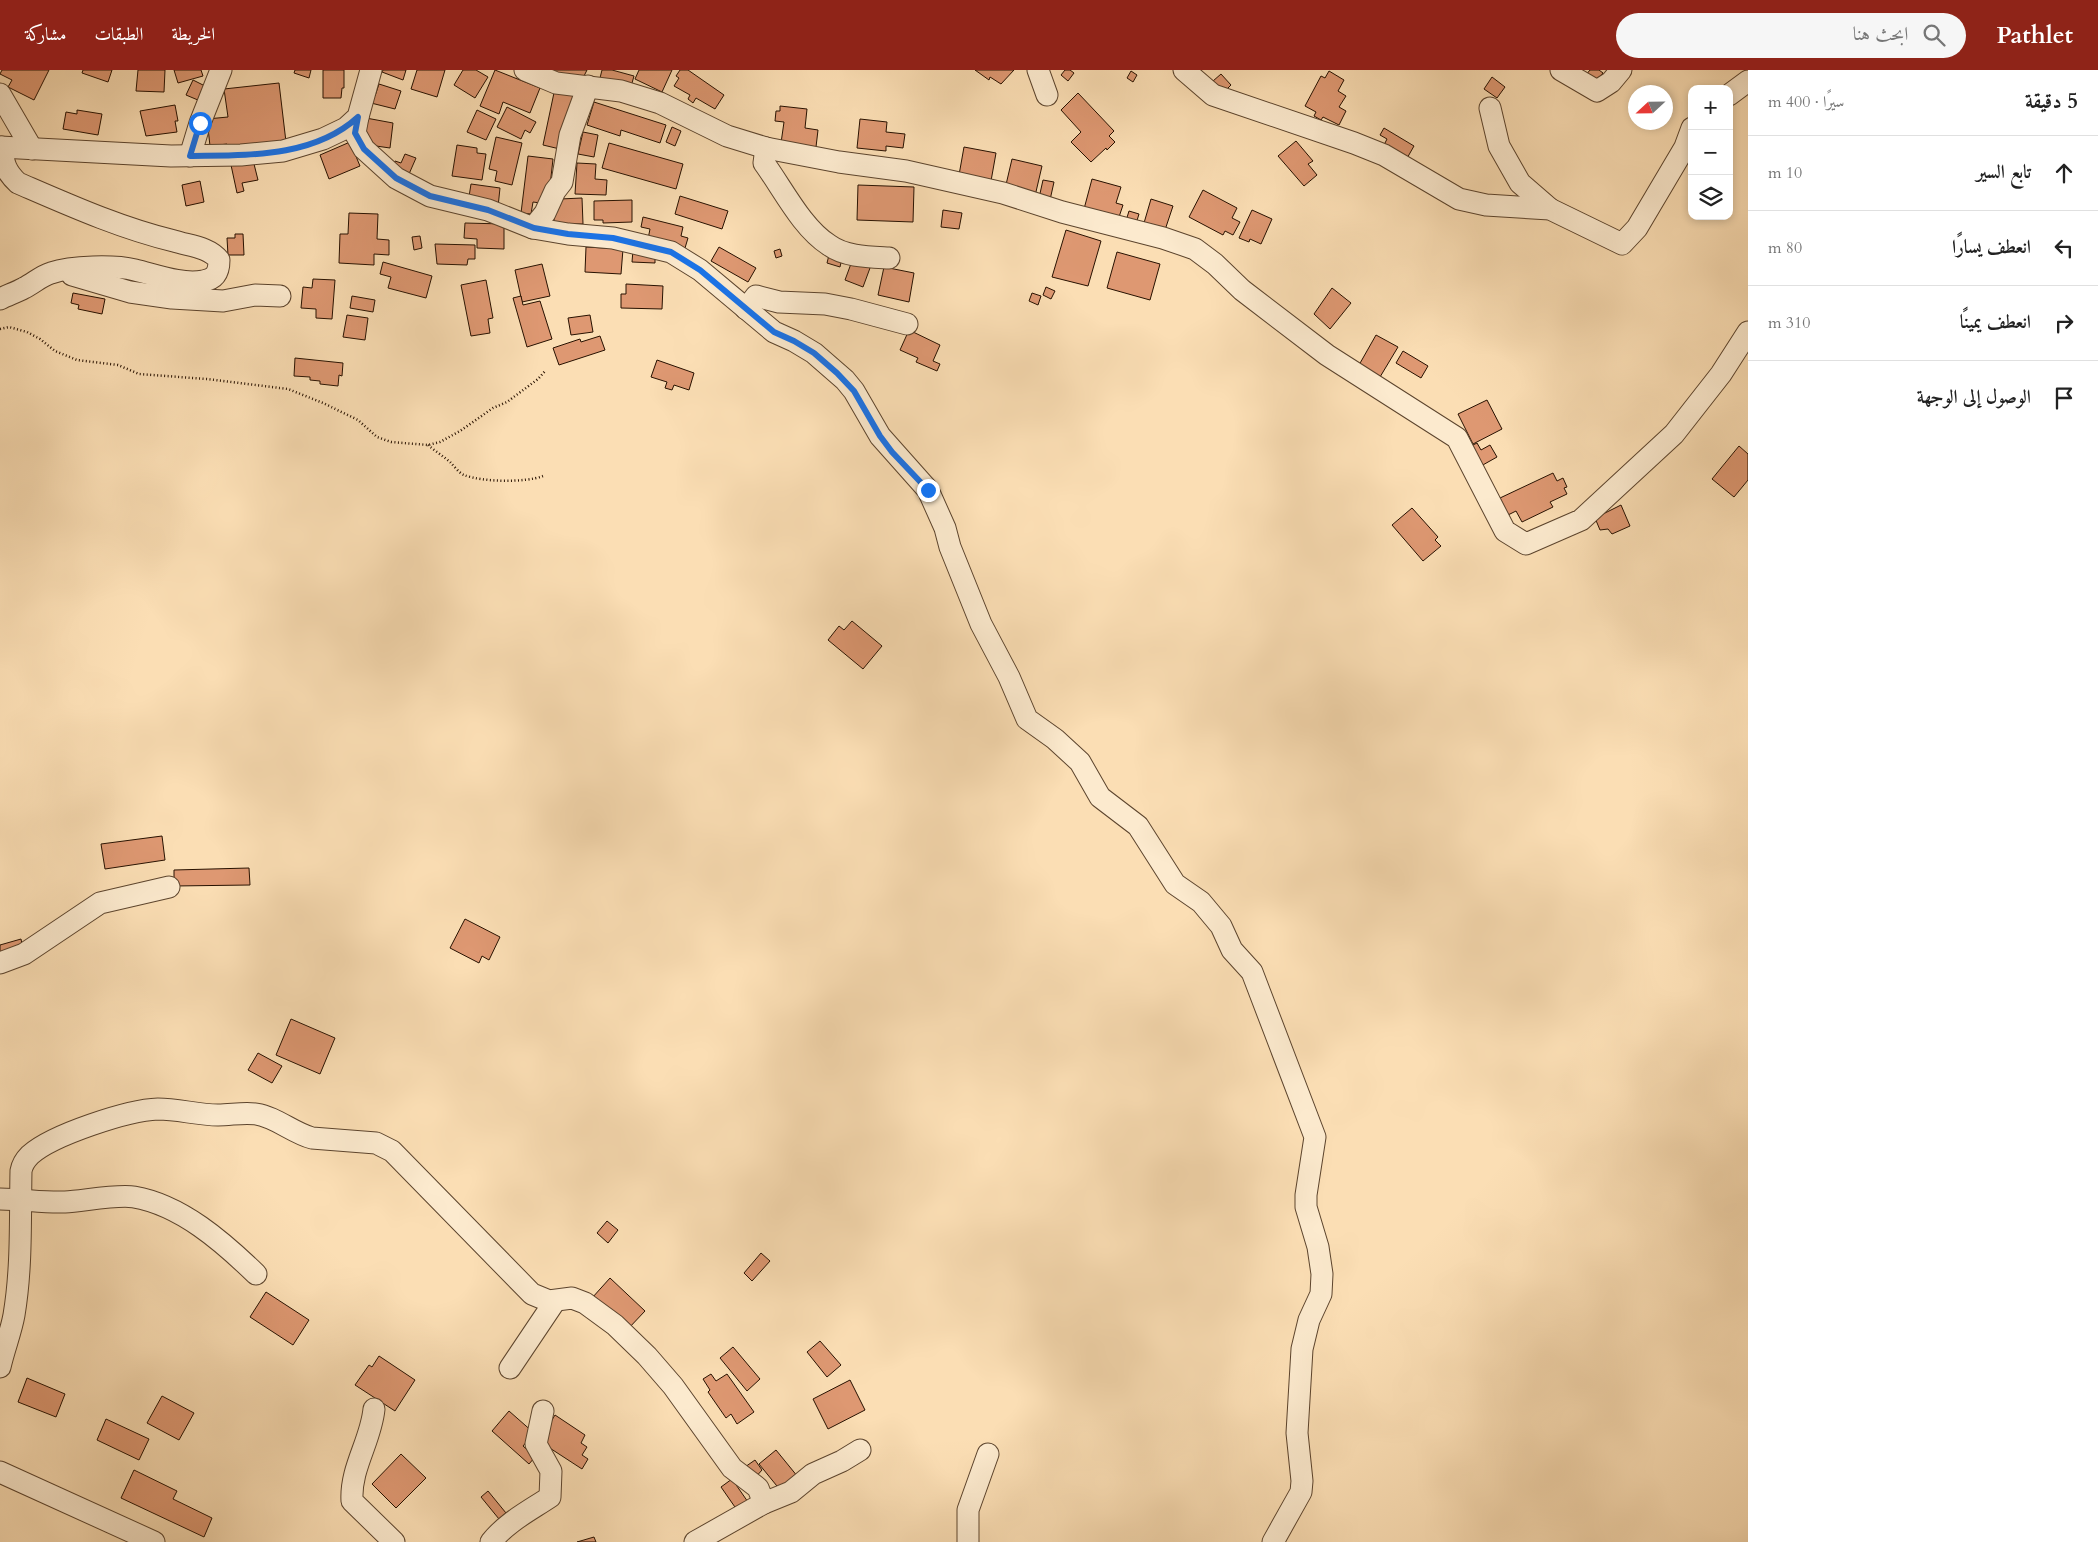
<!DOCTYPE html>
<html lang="ar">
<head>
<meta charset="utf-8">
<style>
	:root { --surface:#fff; --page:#f6f6f6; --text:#222; --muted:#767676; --line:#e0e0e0; --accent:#8f2418 }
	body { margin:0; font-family:Cardo,Amiri,serif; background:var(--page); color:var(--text); direction:rtl }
	.controls { position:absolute; right:15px; top:15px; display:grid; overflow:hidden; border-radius:10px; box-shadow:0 2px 8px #0003 }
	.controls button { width:45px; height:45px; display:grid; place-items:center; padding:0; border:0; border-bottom:1px solid var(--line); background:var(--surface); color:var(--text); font:25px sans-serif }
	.compass { position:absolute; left:1628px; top:15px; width:45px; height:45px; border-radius:50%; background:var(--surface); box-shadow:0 2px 8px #0003; rotate:248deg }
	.stop { position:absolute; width:15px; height:15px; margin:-11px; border:4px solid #1a73e8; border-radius:50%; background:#fff }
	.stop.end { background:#1a73e8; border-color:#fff; box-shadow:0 1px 5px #0008 }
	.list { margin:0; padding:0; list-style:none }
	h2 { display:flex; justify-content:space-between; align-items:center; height:65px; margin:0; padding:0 20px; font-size:21px }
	h2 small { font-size:16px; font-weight:400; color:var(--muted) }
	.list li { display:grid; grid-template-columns:32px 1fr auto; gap:15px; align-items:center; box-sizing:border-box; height:75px; padding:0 20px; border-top:1px solid var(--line) }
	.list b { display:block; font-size:19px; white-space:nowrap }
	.list em { font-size:16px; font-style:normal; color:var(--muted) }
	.icon { flex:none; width:28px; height:28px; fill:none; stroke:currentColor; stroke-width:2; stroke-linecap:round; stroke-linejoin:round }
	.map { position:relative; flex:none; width:1748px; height:1472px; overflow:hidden; direction:ltr }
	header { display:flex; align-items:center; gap:30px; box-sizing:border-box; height:70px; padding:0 25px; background:var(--accent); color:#fff }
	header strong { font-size:24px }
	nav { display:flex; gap:28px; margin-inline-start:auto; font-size:18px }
	.search { width:350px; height:45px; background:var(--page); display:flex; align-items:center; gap:12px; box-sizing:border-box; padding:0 18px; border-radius:28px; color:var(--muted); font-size:19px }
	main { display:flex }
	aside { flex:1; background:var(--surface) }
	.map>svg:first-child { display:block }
	.building { fill:#de9872; stroke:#271100 }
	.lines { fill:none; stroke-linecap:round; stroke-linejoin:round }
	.minor-casing { stroke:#5c442d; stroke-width:23 }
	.path { stroke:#271100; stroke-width:2.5; stroke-dasharray:1 2.5; stroke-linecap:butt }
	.minor { stroke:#fceace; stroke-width:21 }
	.route { stroke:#1a73e8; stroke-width:6 }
</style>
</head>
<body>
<header>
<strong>Pathlet</strong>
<div class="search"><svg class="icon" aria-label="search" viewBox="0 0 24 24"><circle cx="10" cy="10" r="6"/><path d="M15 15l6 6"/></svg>ابحث هنا</div>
<nav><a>الخريطة</a><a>الطبقات</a><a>مشاركة</a></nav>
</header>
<main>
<aside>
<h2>5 دقيقة<small>سيرًا · 400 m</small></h2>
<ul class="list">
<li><svg class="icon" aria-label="ahead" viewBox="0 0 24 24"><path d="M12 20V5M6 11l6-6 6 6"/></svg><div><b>تابع السير</b></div><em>10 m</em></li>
<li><svg class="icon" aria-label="left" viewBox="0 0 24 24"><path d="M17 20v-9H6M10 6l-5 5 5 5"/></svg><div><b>انعطف يسارًا</b></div><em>80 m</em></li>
<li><svg class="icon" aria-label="right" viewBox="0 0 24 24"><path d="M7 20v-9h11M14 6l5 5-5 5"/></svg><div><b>انعطف يمينًا</b></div><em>310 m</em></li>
<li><svg class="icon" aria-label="arrive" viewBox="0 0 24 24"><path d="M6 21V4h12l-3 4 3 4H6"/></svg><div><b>الوصول إلى الوجهة</b></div></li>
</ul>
</aside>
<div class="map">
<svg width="1748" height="1472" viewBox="0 0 1748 1472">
	<rect width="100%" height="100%" fill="#fbdeb4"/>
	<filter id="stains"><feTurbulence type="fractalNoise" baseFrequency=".004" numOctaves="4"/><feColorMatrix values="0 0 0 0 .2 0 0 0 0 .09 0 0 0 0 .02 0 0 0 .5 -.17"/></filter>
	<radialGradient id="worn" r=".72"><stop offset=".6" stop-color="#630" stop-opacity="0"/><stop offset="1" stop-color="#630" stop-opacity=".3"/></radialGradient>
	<g class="building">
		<polygon points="2,0 49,0 34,30 8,17 12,10 0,4"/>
		<polygon points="83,0 112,0 108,12 82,3"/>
		<polygon points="138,0 165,0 164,22 136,21"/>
		<polygon points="174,0 201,0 203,6 178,13"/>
		<polygon points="295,0 311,0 309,8 294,3"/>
		<polygon points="323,0 344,0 344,18 342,18 341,28 323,28"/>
		<polygon points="383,0 406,0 403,10 382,2"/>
		<polygon points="417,0 445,0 437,27 411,19"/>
		<polygon points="463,0 476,0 488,7 475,28 454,15"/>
		<polygon points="495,0 540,18 530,43 503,32 499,44 480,36"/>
		<polygon points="547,0 587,0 581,12"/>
		<polygon points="602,0 612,0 634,6 630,20 599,12"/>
		<polygon points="639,0 672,0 662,22 635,9"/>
		<polygon points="680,0 688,0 724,25 715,39 696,28 693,33 688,29 690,25 674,16 679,8 676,6"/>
		<polygon points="975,0 1014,0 1001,14 990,7 989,10"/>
		<polygon points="1065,0 1070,0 1074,3 1068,11 1061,5"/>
		<polygon points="1590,0 1599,0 1603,3 1595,13 1585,6"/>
		<polygon points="1131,1 1137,5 1133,12 1127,8"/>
		<polygon points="1329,1 1344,10 1338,21 1346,26 1339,37 1346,41 1339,55 1323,47 1321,50 1314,46 1316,42 1305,36 1321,6 1325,8"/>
		<polygon points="1221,4 1231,15 1224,22 1213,11"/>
		<polygon points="1492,7 1505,17 1497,28 1484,19"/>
		<polygon points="193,10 211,19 205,33 186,25"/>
		<polygon points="279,13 286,72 228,78 227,74 210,76 207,49 228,47 224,19"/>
		<polygon points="379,14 401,21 395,39 367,32 375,26"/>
		<polygon points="555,18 576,22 564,80 543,75"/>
		<polygon points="1078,23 1114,61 1109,66 1115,72 1107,80 1106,78 1091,92 1071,72 1081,62 1061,40"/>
		<polygon points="594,32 666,55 660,73 621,60 620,66 587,55"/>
		<polygon points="175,35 178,51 175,51 177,62 146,66 140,41"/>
		<polygon points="780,36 807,39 805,58 818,60 816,77 781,73 784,52 775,51 776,41 780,41"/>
		<polygon points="507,37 536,52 530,63 525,60 521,69 497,57"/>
		<polygon points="77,40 102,44 98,65 63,59 66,42 77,44"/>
		<polygon points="477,40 496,49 486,70 467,62"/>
		<polygon points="366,48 393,53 390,78 362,74"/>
		<polygon points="860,49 887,52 886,62 905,64 903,78 886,76 886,81 857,78"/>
		<polygon points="672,57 681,61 675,76 666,72"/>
		<polygon points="1384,58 1414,76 1406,90 1383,77 1387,69 1380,65"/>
		<polygon points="583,62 598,65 594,87 578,84"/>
		<polygon points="496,67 522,73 512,115 495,111 497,101 489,99"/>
		<polygon points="1296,71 1313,91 1308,94 1317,105 1304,116 1278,86"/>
		<polygon points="350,72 360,96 329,109 320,85"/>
		<polygon points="609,73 683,94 676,119 602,98"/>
		<polygon points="457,75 477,78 477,83 486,84 482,110 452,106"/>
		<polygon points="964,77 996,83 991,111 959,105"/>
		<polygon points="405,84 416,88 409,104 390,102 395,91 401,93"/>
		<polygon points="528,86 553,89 548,134 533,132 531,144 521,143"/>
		<polygon points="1012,89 1042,96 1035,126 1005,119"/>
		<polygon points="253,90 258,110 242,113 244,121 237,123 231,95"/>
		<polygon points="577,93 596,94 595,109 607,110 606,125 575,124"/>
		<polygon points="1092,109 1121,117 1116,133 1123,135 1118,150 1084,139"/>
		<polygon points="1043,110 1054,112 1050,130 1039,128"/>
		<polygon points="200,111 204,132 186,136 182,115"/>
		<polygon points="471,114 500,118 498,137 468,133"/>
		<polygon points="858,115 914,117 913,152 857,150"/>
		<polygon points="1203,120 1237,138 1232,148 1240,152 1233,165 1225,161 1223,165 1189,147"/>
		<polygon points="680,126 728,141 722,159 675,144"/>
		<polygon points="582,128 583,154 554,154 554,136 560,136 560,129"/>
		<polygon points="1151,129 1173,136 1165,160 1144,153"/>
		<polygon points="632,130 632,152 603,153 603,150 594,150 594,131"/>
		<polygon points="943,140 962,143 959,159 941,157"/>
		<polygon points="1252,140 1272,149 1261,174 1250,169 1249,172 1239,168"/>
		<polygon points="1129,141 1139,144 1135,157 1125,154"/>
		<polygon points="349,143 378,144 377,169 389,170 389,185 374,184 374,195 339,193 340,164 348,164"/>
		<polygon points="643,147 683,157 681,166 688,168 685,178 648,169 650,159 641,157"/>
		<polygon points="465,153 504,154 504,179 477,178 477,169 464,168"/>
		<polygon points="1066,160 1101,171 1088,216 1052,207"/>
		<polygon points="235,164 243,164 244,185 228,185 227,168 235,168"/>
		<polygon points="420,166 422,178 414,180 412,167"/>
		<polygon points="435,174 475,175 475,189 468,189 467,195 437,194"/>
		<polygon points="586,177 623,179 621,204 585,202"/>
		<polygon points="719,177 756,198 748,212 711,191"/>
		<polygon points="780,179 782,186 776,188 774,181"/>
		<polygon points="633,180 655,181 655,193 632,192"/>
		<polygon points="1117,182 1160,194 1150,230 1107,218"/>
		<polygon points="829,185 842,188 840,197 827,193"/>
		<polygon points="852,191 870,198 863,217 845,210"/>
		<polygon points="383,192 432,206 426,228 388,218 391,207 380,204"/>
		<polygon points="542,194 550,226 522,232 515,200"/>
		<polygon points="884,197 914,203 909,232 878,225"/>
		<polygon points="313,209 335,210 332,249 316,248 316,239 301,238 303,217 312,218"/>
		<polygon points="486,210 493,248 488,249 490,263 471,266 461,215"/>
		<polygon points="626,214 663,216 662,239 621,238 621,224 626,224"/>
		<polygon points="1046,217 1055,221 1051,229 1043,225"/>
		<polygon points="1332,218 1351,233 1330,259 1314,244"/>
		<polygon points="73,223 105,229 102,244 78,239 79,235 71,233"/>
		<polygon points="1032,223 1041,226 1038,235 1029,231"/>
		<polygon points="352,226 375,230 373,242 350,238"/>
		<polygon points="521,226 523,235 540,231 552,269 527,277 513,228"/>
		<polygon points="347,245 368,248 365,270 343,267"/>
		<polygon points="590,245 593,262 571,265 568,248"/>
		<polygon points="909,260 940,275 933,291 940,294 937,301 916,292 918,288 900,280"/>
		<polygon points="1376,265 1398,277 1380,307 1359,295"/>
		<polygon points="600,266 605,280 559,295 553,278 580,269 581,272"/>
		<polygon points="1403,281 1428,296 1421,308 1396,293"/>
		<polygon points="295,288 343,293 342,306 339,305 338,316 320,314 320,311 310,310 310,307 294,306"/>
		<polygon points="657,290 694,303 689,320 674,315 672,320 665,318 667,312 651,307"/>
		<polygon points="1487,330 1502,359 1473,374 1458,344"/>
		<polygon points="1477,373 1481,380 1490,375 1497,387 1481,396 1471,376"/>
		<polygon points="1739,376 1748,384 1748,410 1734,427 1712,409"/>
		<polygon points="1553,403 1557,411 1563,408 1567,417 1564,418 1567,424 1550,432 1553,437 1522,452 1516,441 1508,445 1500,428"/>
		<polygon points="1621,435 1630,456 1612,464 1608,459 1600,460 1595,448"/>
		<polygon points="1412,438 1438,467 1435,470 1441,476 1423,491 1392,455"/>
		<polygon points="852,551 882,576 863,599 828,570 839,556 844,560"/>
		<polygon points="162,766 165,790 105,799 101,774"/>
		<polygon points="249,798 250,815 174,816 174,800"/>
		<polygon points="465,849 500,867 489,890 482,886 479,893 450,878"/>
		<polygon points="21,869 23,879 0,885 0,875"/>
		<polygon points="291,949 335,968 320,1004 276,985"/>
		<polygon points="258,983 282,996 272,1013 248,1000"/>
		<polygon points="607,1151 618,1160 608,1173 597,1163"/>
		<polygon points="761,1183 770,1191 752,1211 744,1203"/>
		<polygon points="610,1208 645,1241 627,1260 592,1228"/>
		<polygon points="266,1222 309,1250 293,1275 250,1247"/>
		<polygon points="820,1271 841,1295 827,1307 807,1282"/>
		<polygon points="733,1277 760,1309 747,1321 720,1288"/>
		<polygon points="379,1286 415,1310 395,1341 355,1315 369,1295 372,1297"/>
		<polygon points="711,1304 716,1311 727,1304 754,1342 737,1354 731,1344 726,1348 708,1322 710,1320 703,1309"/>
		<polygon points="27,1308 65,1324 56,1347 18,1332"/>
		<polygon points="850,1310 865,1340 828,1359 813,1329"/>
		<polygon points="162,1326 194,1343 179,1370 147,1353"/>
		<polygon points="509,1341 534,1363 523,1376 535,1387 529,1394 492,1361"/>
		<polygon points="555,1345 585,1365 581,1373 587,1377 582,1385 588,1389 582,1399 539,1371"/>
		<polygon points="106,1349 149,1369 139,1390 97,1370"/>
		<polygon points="776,1380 798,1407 781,1421 759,1394"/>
		<polygon points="401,1384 426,1408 396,1438 372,1414"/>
		<polygon points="755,1390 762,1400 754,1409 745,1397"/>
		<polygon points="134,1400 177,1421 173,1429 212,1448 204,1467 121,1428"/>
		<polygon points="732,1409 748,1432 737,1440 721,1417"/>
		<polygon points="488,1421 506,1443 499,1449 481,1427"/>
		<polygon points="594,1467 596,1472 577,1472"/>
	</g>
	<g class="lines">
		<g class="minor-casing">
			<g id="minor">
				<polyline points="525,0 556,13 621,21 660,33 727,66 766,78 839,92 906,101 1003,123 1062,142 1163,168 1195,179 1215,194 1242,220 1327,285 1457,368 1505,461 1526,474 1581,450 1674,364 1721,304 1748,262"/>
				<polyline points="1038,0 1047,25"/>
				<polyline points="1184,0 1213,25 1354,73 1384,85 1459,129 1486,135 1550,139 1622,174 1637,158 1685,77 1692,58"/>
				<polyline points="1561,0 1597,21 1611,12 1621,0"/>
				<polyline points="0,24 32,79"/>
				<polyline points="1729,25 1748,11"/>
				<polyline points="1490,38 1499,76 1520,113 1550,139"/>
				<polyline points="358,47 355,63 364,79 396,108 430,126 488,140 533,158 545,143 555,121 562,112 570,65 588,16"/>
				<polyline points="0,77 171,86 241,85 283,81 323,69 346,58 358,47 371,0"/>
				<path d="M766 78 764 93C783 119 802 158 829 175 845 187 870 187 889 188"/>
				<polyline points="190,86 200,53 221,0"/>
				<polyline points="533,158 568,164 613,168 671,182 700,200 774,262 794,271 814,283 845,310 854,321 880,366 928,420 945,458 950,477 981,554 1009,607 1027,649 1055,669 1080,692 1100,727 1138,756 1175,814 1201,832 1221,856 1232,880 1252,902 1315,1067 1306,1125 1306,1137 1318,1177 1322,1204 1321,1224 1309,1250 1302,1279 1297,1363 1302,1411 1301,1422 1273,1472"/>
				<polyline points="72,205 130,222 172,228 223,231 255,225 280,226"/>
				<path d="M0 229C8 225 17 222 24 218 34 213 41 206 51 203 72 196 114 195 135 200 156 205 182 215 203 211 216 209 219 202 219 190 209 177 190 176 174 171 120 158 69 135 18 113 6 102 3 93 2 77"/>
				<polyline points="746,239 756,226 779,232 825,234 851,239 907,254"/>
				<polyline points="0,893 24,884 100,833 169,817"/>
				<path d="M0 1129C22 1129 44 1133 65 1132 83 1131 118 1124 134 1127 181 1135 223 1172 256 1204"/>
				<path d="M0 1297C4 1279 11 1262 14 1245 22 1197 20 1149 21 1101 22 1095 25 1090 30 1085 52 1065 128 1040 158 1039 178 1039 198 1045 218 1045 231 1045 244 1042 256 1044 276 1047 293 1063 312 1068L376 1073 392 1081 532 1224 549 1231 572 1228 585 1233 615 1255 647 1286 673 1316 732 1398 758 1418 764 1433 791 1422 813 1404 842 1391 860 1380"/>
				<polyline points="510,1298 555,1231"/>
				<path d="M374 1339C371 1371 350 1398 352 1431L394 1472"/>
				<polyline points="0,1402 154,1472"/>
				<path d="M491 1472C507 1452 529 1441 550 1427L551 1401 536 1374 543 1341"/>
				<polyline points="695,1472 764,1433"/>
				<polyline points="968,1472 968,1440 988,1384"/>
			</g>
		</g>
		<g class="path">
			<polyline points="0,259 9,257 27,262 40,269 55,281 77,290 118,295 139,304 207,309 288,319 323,333 358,350 377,367 391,372 428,375 440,372 460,361 493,338 507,332 538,309 546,300"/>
			<path d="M428 375C435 381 443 386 450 392 454 396 459 403 464 405 482 412 525 413 543 406"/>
		</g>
		<use href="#minor" class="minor"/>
	</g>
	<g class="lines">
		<path class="route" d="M200 53 190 86C247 85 313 88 358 47L355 63 364 79 396 108 430 126 488 140 534 158 568 164 613 168 671 182 700 200 774 262 794 271 814 283 837 303 854 321 880 366 892 382 928 420"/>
	</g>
	<rect width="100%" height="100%" filter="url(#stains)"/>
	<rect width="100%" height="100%" fill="url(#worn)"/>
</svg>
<div class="controls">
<button>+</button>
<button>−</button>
<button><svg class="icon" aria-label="layers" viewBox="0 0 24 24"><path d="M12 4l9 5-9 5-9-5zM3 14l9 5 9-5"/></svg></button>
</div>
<svg class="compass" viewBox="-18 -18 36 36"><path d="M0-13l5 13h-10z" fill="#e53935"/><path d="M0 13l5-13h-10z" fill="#767676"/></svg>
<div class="stop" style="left:200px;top:53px"></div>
<div class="stop end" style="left:928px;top:420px"></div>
</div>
</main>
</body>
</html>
